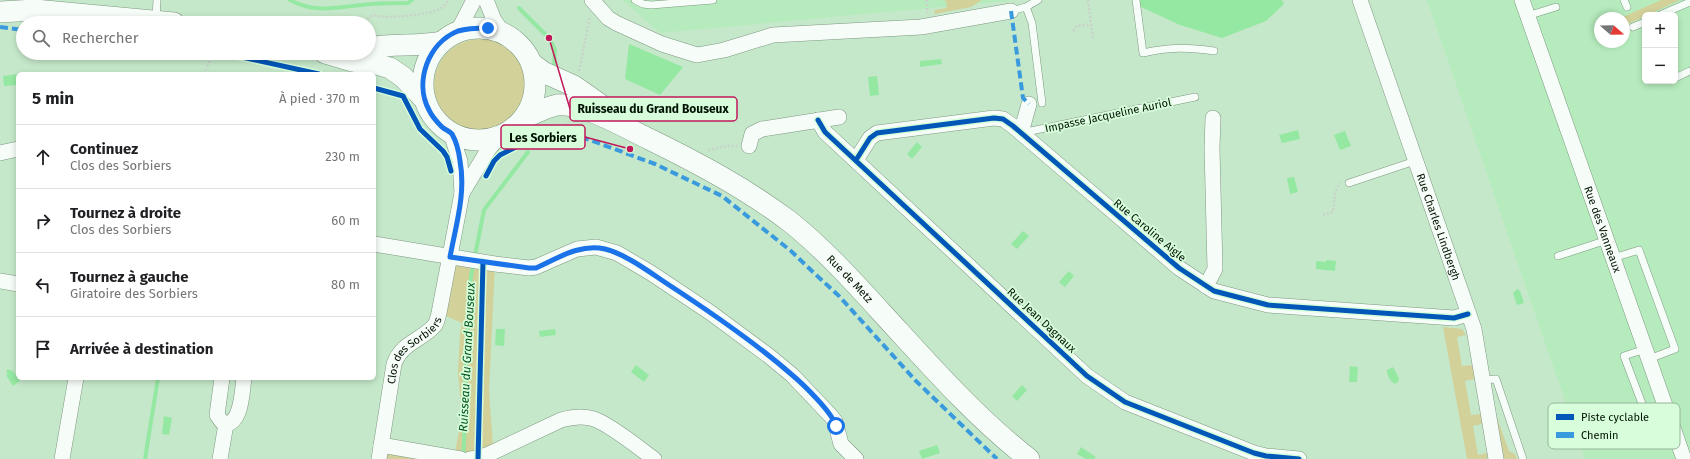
<!DOCTYPE html>
<html lang="fr">
<head>
<meta charset="utf-8">
<style>
	:root { --surface:#fff; --page:#f2f2f2; --text:#202124; --muted:#757577; --line:#e0e0e0 }
	body { margin:0; font-family:"Fira Sans",sans-serif; background:var(--page); color:var(--text) }
	.controls { position:absolute; right:12px; top:12px; display:grid; overflow:hidden; border-radius:6px; box-shadow:0 2px 6px #0003 }
	.controls button { width:36px; height:36px; display:grid; place-items:center; padding:0; border:0; border-bottom:1px solid var(--line); background:var(--surface); color:var(--text); font:20px sans-serif }
	.compass { position:absolute; left:1594px; top:12px; width:36px; height:36px; border-radius:50%; background:var(--surface); box-shadow:0 2px 6px #0003; rotate:110deg }
	.stop { position:absolute; width:12px; height:12px; margin:-9px; border:3px solid #1a73e8; border-radius:50%; background:#fff }
	.stop.end { background:#1a73e8; border-color:#fff; box-shadow:0 1px 4px #0008 }
	.list { margin:0; padding:0; list-style:none }
	h2 { display:flex; justify-content:space-between; align-items:center; height:52px; margin:0; padding:0 16px; font-size:17px }
	h2 small { font-size:13px; font-weight:400; color:var(--muted) }
	.list li { display:grid; grid-template-columns:26px 1fr auto; gap:12px; align-items:center; box-sizing:border-box; height:64px; padding:0 16px; border-top:1px solid var(--line) }
	.list b { display:block; font-size:15px; white-space:nowrap }
	.list p { margin:0; font-size:13px; white-space:nowrap; color:var(--muted) }
	.list em { font-size:13px; font-style:normal; color:var(--muted) }
	.icon { flex:none; width:22px; height:22px; fill:none; stroke:currentColor; stroke-width:2; stroke-linecap:round; stroke-linejoin:round }
	.map { position:relative; flex:none; width:1690px; height:459px; overflow:hidden }
	.search { position:absolute; background:var(--surface); box-shadow:0 2px 6px #0003; left:16px; top:16px; width:360px; height:44px; display:flex; align-items:center; gap:10px; box-sizing:border-box; padding:0 14px; border-radius:22px; color:var(--muted); font-size:15px }
	.panel { position:absolute; background:var(--surface); box-shadow:0 2px 6px #0003; left:16px; top:72px; width:360px; height:308px; border-radius:6px }
	.map>svg:first-child { display:block }
	.built { fill:#b6ecbd; fill-rule:evenodd }
	.green { fill:#d3d19a }
	.water { fill:#94e8a2 }
	.lines { fill:none; stroke-linecap:round; stroke-linejoin:round }
	.stream { stroke:#94e8a2; stroke-width:4 }
	.service-casing { stroke:#7d9881; stroke-width:8 }
	.minor-casing { stroke:#7d9881; stroke-width:16 }
	.secondary-casing { stroke:#7d9881; stroke-width:22 }
	.path { stroke:#c8d2c9; stroke-width:2.5; stroke-dasharray:2 2; stroke-linecap:butt }
	.service { stroke:#f6fcf7; stroke-width:7 }
	.minor { stroke:#f6fcf7; stroke-width:15 }
	.secondary { stroke:#f6fcf7; stroke-width:21 }
	.quiet { stroke:#399add; stroke-width:4; stroke-dasharray:8 4; stroke-linecap:butt }
	.cycleway-casing { stroke:#d7fddb; stroke-width:8 }
	.cycleway { stroke:#0057b8; stroke-width:5 }
	.route { stroke:#1a73e8; stroke-width:5 }
	.labels { text-anchor:middle; stroke-width:3.5; stroke-linejoin:round; paint-order:stroke }
	.street-label { font-size:11px; fill:#001202; stroke:#d7fddb }
	.water-label { font-size:12px; font-style:italic; fill:#00521c; stroke:#d7fddb }
	.key { fill:#d7fddb; stroke:#96b69a; stroke-width:1 }
	.key-label { font-size:11px; fill:#001202 }
	.leader { fill:none; stroke:#c2185b; stroke-width:1.5 }
	.callout-dot { fill:#c2185b; stroke:#d7fddb; stroke-width:1.5 }
	.callout { fill:#d7fddb; stroke:#c2185b; stroke-width:1.5 }
	.callout-label { font-size:12px; text-anchor:middle; font-weight:bold; fill:#001202 }
</style>
</head>
<body>
<div class="map">
<svg width="1690" height="459" viewBox="0 0 1690 459">
	<rect width="100%" height="100%" fill="#c6e8ca"/>
	<g class="built">
		<polygon points="622,0 1019,0 660,33"/>
		<path d="M1427 0H1690V459H1585ZM1645 15H1675V81H1645ZM1600 18H1624V42H1600Z"/>
	</g>
	<g class="green">
		<polygon points="943,0 982,0 971,7 935,14 934,10 947,8 946,1"/>
		<polygon points="1661,0 1680,0 1626,25 1623,17"/>
		<circle cx="480" cy="85" r="46"/>
		<polygon points="450,257 495,264 489,391 494,459 379,459 381,445 454,458 462,415 458,373 460,333 462,323 439,313"/>
		<polygon points="1443,327 1462,329 1466,335 1457,337 1462,366 1472,365 1475,379 1465,381 1471,415 1481,414 1482,424 1473,426 1478,455 1487,453 1487,459 1467,459"/>
		<polygon points="1497,418 1509,451 1515,454 1517,459 1504,459"/>
	</g>
	<g class="water">
		<polygon points="1133,0 1282,0 1284,4 1266,21 1222,38 1180,25 1141,7"/>
		<polygon points="629,44 683,67 660,95 625,79"/>
		<polygon points="941,59 942,64 920,67 920,61"/>
		<polygon points="18,74 18,85 4,86 3,76"/>
		<polygon points="877,76 879,95 870,96 868,77"/>
		<polygon points="1298,130 1300,139 1282,143 1279,135"/>
		<polygon points="1345,131 1351,146 1340,150 1334,135"/>
		<polygon points="917,142 922,147 912,159 907,154"/>
		<polygon points="1294,177 1298,192 1290,194 1287,178"/>
		<polygon points="1023,231 1029,236 1017,249 1011,244"/>
		<polygon points="1326,260 1336,261 1335,271 1316,269 1316,261 1326,262"/>
		<polygon points="1069,271 1074,276 1065,287 1059,282"/>
		<polygon points="1517,289 1520,291 1524,303 1517,305 1513,293"/>
		<polygon points="496,329 505,329 504,346 495,345"/>
		<polygon points="555,329 556,335 540,337 539,331"/>
		<polygon points="636,365 649,375 644,382 631,372"/>
		<polygon points="1350,366 1358,367 1357,382 1349,382"/>
		<path d="M1393 367 1399 378 1398 382 1395 384C1390 381 1387 376 1387 370Z"/>
		<polygon points="9,369 11,371 12,370 20,381 13,386 6,375 8,374 6,371"/>
		<polygon points="1022,385 1027,390 1017,401 1012,396"/>
		<polygon points="164,416 172,418 169,435 162,434"/>
		<polygon points="937,445 940,453 922,459 919,451"/>
		<polygon points="1081,447 1096,457 1094,459 1086,459 1077,454"/>
	</g>
	<g class="lines">
		<g class="stream">
			<path d="M290 0C316 14 335 7 362 5 377 3 393 3 408 3L412 0"/>
			<polyline points="519,8 549,38 555,50 554,68"/>
			<polyline points="463,457 464,444 466,357 471,276 484,210 528,152"/>
			<polyline points="145,459 158,378"/>
		</g>
		<g class="service-casing">
			<g id="service">
				<polyline points="635,0 643,4 651,5 713,0"/>
				<path d="M1136 0 1143 53C1170 47 1187 47 1214 51"/>
				<polyline points="1624,0 1627,7"/>
				<polyline points="1026,7 1032,23 1042,103"/>
				<polyline points="1011,11 1026,7 1038,0"/>
				<polyline points="1660,15 1690,2"/>
				<polyline points="1527,16 1556,7"/>
				<polyline points="156,19 157,0"/>
				<polyline points="1633,27 1645,22"/>
				<polyline points="1675,78 1690,71"/>
				<polyline points="1021,133 1195,97"/>
				<polyline points="1349,183 1415,161"/>
				<polyline points="1558,256 1607,240"/>
				<polyline points="1613,258 1639,250 1675,349 1649,359"/>
				<polyline points="1645,349 1624,356 1652,430 1671,422"/>
				<polyline points="1482,380 1496,379 1523,459"/>
			</g>
		</g>
		<g class="minor-casing">
			<g id="minor">
				<polyline points="486,0 494,20 503,33"/>
				<polyline points="592,0 608,18 616,23 662,44 697,55 724,50 773,35 921,27 1011,11"/>
				<path id="s1" d="M1360 0 1474 329 1496 459"/>
				<path id="s2" d="M1522 0 1684 459"/>
				<polyline points="458,31 474,0"/>
				<polyline points="818,120 825,132 1087,376 1125,402 1254,453 1266,456 1299,459"/>
				<polyline points="1021,133 1029,104"/>
				<polyline points="749,146 752,134 762,129 839,117"/>
				<polyline points="0,153 18,149"/>
				<polyline points="856,160 870,138 877,133 994,118 1003,119 1013,126 1179,268 1214,291 1268,305 1454,318 1468,314"/>
				<polyline points="462,193 488,150 499,137"/>
				<polyline points="374,244 495,264 529,268 536,267 577,249 596,247 617,253 651,273 711,313 769,356 792,375 830,415 835,421 841,444 856,459"/>
				<polyline points="0,281 18,284"/>
				<polyline points="1206,286 1215,269 1212,148 1213,118"/>
				<path d="M222 378 217 415 222 422 226 424C242 422 242 391 244 378"/>
				<polyline points="381,445 461,459"/>
				<polyline points="62,459 76,378"/>
				<polyline points="220,459 226,424"/>
				<path id="s3" d="M379 459 394 364C402 342 421 341 435 325 437 322 438 317 439 313L462 193 460 161 451 134"/>
				<path d="M470 459 478 458 489 454 561 420C572 417 583 415 594 419 611 425 639 448 654 459"/>
			</g>
		</g>
		<g class="secondary-casing">
			<g id="secondary">
				<polyline points="0,12 35,10 174,23"/>
				<circle cx="479" cy="84" r="56"/>
				<path d="M369 48C393 43 417 47 442 42"/>
				<polyline points="325,53 352,61 376,64 390,68 403,77 425,100"/>
				<polyline points="532,64 543,72 574,86 614,114"/>
				<path id="s4" d="M524 118C534 114 546 107 557 105 582 102 626 128 649 139 698 163 745 188 789 221 823 248 853 281 882 313 929 364 974 416 1029 459"/>
			</g>
		</g>
		<g class="path">
			<polyline points="927,0 927,13"/>
			<polyline points="1088,0 1093,38"/>
			<path d="M366 23 369 17 374 15C385 20 430 14 440 9 443 7 447 3 449 0"/>
			<polyline points="1073,31 1077,26 1091,24"/>
			<polyline points="579,71 590,17"/>
			<polyline points="204,74 213,53"/>
			<polyline points="560,131 569,121"/>
			<polyline points="708,150 727,146 737,146"/>
			<polyline points="623,152 625,144"/>
			<polyline points="1323,215 1333,212 1335,192 1340,183"/>
		</g>
		<use href="#service" class="service"/>
		<use href="#minor" class="minor"/>
		<use href="#secondary" class="secondary"/>
		<g class="quiet">
			<polyline points="1011,11 1023,98 1029,104"/>
			<polyline points="0,27 23,30"/>
			<polyline points="558,131 571,133 655,164 722,196 791,251 814,273 839,296 916,381 997,459"/>
		</g>
		<g class="cycleway-casing">
			<g id="cycleway">
				<polyline points="223,53 319,74"/>
				<polyline points="374,88 403,96 420,129 443,151 447,157 451,171"/>
				<polyline points="818,120 825,132 1087,376 1125,402 1254,453 1266,456 1299,459"/>
				<polyline points="856,160 870,138 877,133 994,118 1003,119 1013,126 1179,268 1214,291 1268,305 1454,318 1468,314"/>
				<polyline points="486,176 494,161 500,155 518,146 538,130 560,131"/>
				<polyline points="478,459 483,262"/>
			</g>
		</g>
		<use href="#cycleway" class="cycleway"/>
	</g>
	<g class="lines">
		<path class="route" d="M488 28C478 28 468 28 458 31 428 43 414 82 429 110 432 117 437 122 442 127 445 130 450 131 452 134 456 141 459 153 460 161 466 193 456 225 450 257L529 268H536C558 258 581 243 605 249 625 254 648 271 666 283 709 311 752 340 791 374 803 384 832 412 836 426"/>
	</g>
	<g class="labels">
		<g class="street-label">
			<text transform="translate(1108 115) rotate(-12)" y="4">Impasse Jacqueline Auriol</text>
			<text dy="4" stroke="none"><textPath href="#s1" startOffset="240">Rue Charles Lindbergh</textPath></text>
			<text dy="4" stroke="none"><textPath href="#s2" startOffset="243">Rue des Vanneaux</textPath></text>
			<text transform="translate(1150 230) rotate(40)" y="4">Rue Caroline Aigle</text>
			<text dy="4" stroke="none"><textPath href="#s4" startOffset="381">Rue de Metz</textPath></text>
			<text transform="translate(1042 320) rotate(43)" y="4">Rue Jean Dagnaux</text>
			<text dy="4" stroke="none"><textPath href="#s3" startOffset="119">Clos des Sorbiers</textPath></text>
		</g>
		<g class="water-label">
			<text transform="translate(467 357) rotate(-87)" y="4">Ruisseau du Grand Bouseux</text>
		</g>
	</g>
	<rect x="1548" y="403" width="132" height="46" rx="6" class="key"/>
	<rect x="1556" y="414" width="18" height="6" fill="#0057b8"/>
	<rect x="1556" y="432" width="18" height="6" fill="#399add"/>
	<g class="key-label">
		<text x="1581" y="421">Piste cyclable</text>
		<text x="1581" y="439">Chemin</text>
	</g>
	<path class="leader" d="M549 38L570 109M630 149L585 137"/>
	<g class="callout-dot">
		<circle cx="549" cy="38" r="4"/>
		<circle cx="630" cy="149" r="4"/>
	</g>
	<g class="callout">
		<rect x="570" y="97" width="167" height="24" rx="4"/>
		<rect x="501" y="125" width="84" height="24" rx="4"/>
	</g>
	<g class="callout-label">
		<text x="653" y="113">Ruisseau du Grand Bouseux</text>
		<text x="543" y="142">Les Sorbiers</text>
	</g>
</svg>
<div class="controls">
<button>+</button>
<button>−</button>
</div>
<svg class="compass" viewBox="-18 -18 36 36"><path d="M0-13l5 13h-10z" fill="#e53935"/><path d="M0 13l5-13h-10z" fill="#757577"/></svg>
<div class="stop" style="left:836px;top:426px"></div>
<div class="stop end" style="left:488px;top:28px"></div>
<div class="search"><svg class="icon" aria-label="search" viewBox="0 0 24 24"><circle cx="10" cy="10" r="6"/><path d="M15 15l6 6"/></svg>Rechercher</div>
<section class="panel">
<h2>5 min<small>À pied · 370 m</small></h2>
<ul class="list">
<li><svg class="icon" aria-label="ahead" viewBox="0 0 24 24"><path d="M12 20V5M6 11l6-6 6 6"/></svg><div><b>Continuez</b><p>Clos des Sorbiers</p></div><em>230 m</em></li>
<li><svg class="icon" aria-label="right" viewBox="0 0 24 24"><path d="M7 20v-9h11M14 6l5 5-5 5"/></svg><div><b>Tournez à droite</b><p>Clos des Sorbiers</p></div><em>60 m</em></li>
<li><svg class="icon" aria-label="left" viewBox="0 0 24 24"><path d="M17 20v-9H6M10 6l-5 5 5 5"/></svg><div><b>Tournez à gauche</b><p>Giratoire des Sorbiers</p></div><em>80 m</em></li>
<li><svg class="icon" aria-label="arrive" viewBox="0 0 24 24"><path d="M6 21V4h12l-3 4 3 4H6"/></svg><div><b>Arrivée à destination</b></div></li>
</ul>
</section>
</div>
</body>
</html>
